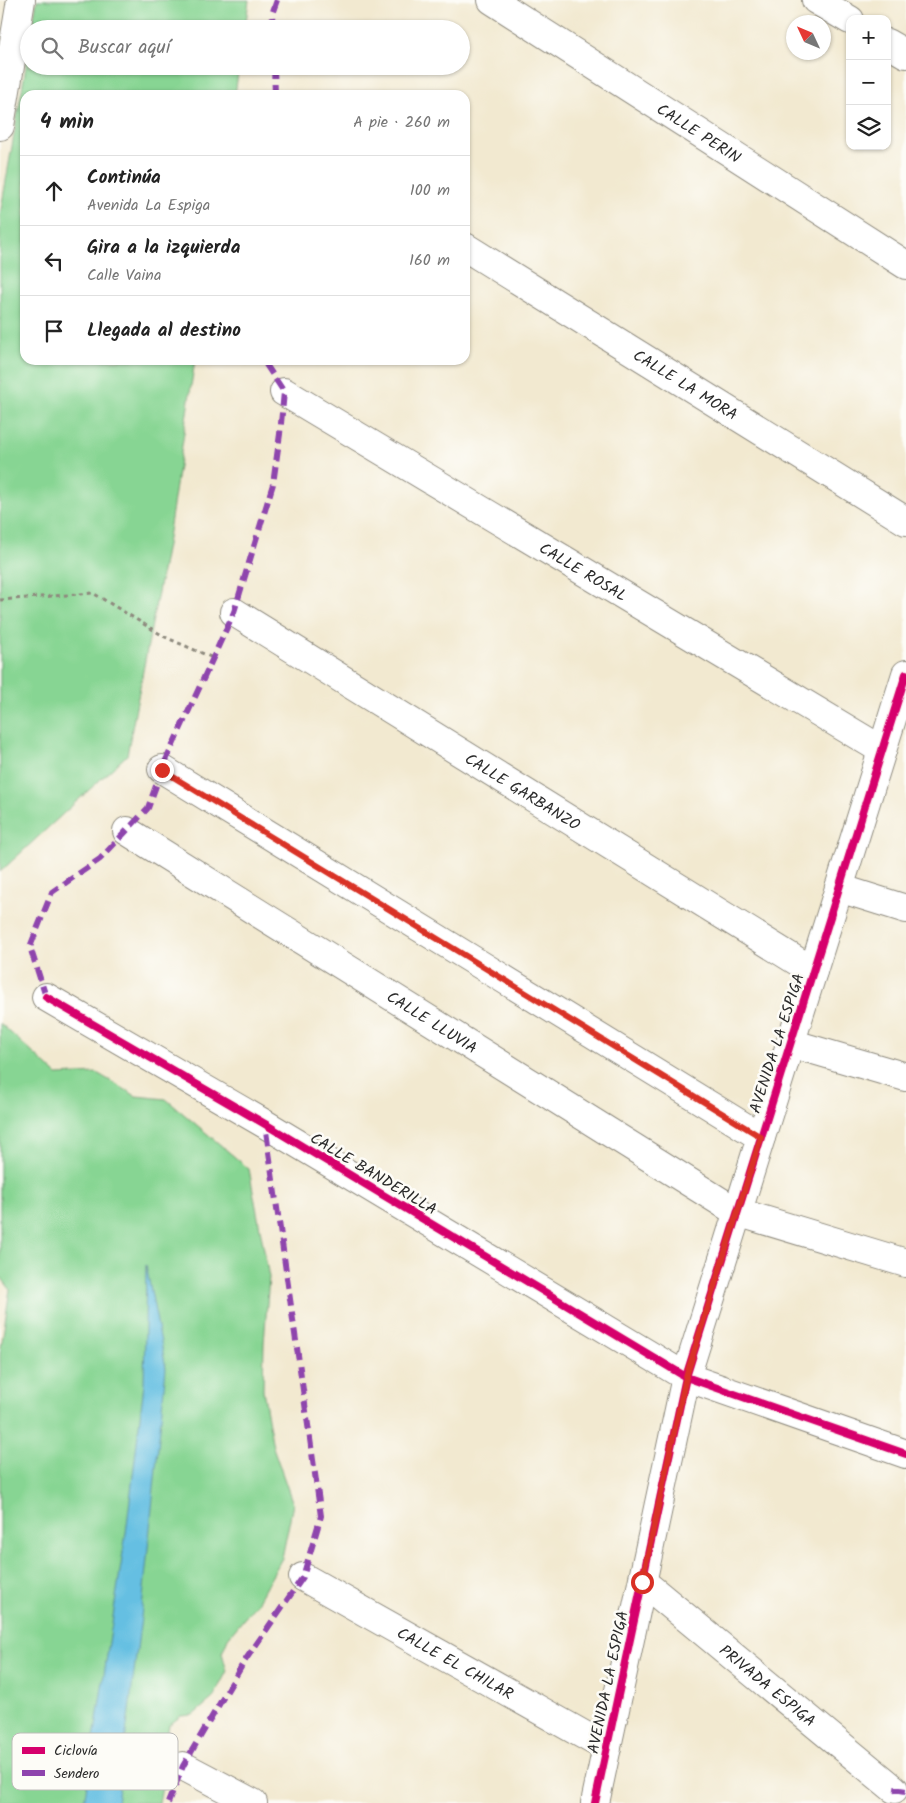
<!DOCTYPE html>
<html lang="es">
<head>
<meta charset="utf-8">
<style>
	:root { --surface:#fff; --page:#f2f2f2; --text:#222; --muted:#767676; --line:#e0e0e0 }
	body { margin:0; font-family:Kalam,sans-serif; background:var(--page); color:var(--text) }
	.controls { position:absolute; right:15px; top:15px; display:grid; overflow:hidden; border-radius:10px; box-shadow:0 1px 4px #0004 }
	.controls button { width:45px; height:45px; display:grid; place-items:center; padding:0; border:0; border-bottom:1px solid var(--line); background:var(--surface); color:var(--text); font:25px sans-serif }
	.compass { position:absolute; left:786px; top:15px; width:45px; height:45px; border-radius:50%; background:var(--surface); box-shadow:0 1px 4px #0004; rotate:314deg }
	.stop { position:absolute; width:15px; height:15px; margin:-11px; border:4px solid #d93025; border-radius:50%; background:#fff }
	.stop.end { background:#d93025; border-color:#fff; box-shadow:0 1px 5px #0008 }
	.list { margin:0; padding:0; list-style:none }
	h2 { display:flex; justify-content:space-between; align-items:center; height:65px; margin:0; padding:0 20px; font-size:21px }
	h2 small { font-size:16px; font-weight:400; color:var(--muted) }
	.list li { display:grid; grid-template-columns:32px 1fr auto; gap:15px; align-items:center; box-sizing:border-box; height:70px; padding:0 20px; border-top:1px solid var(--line) }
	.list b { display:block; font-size:19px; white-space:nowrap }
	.list p { margin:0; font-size:16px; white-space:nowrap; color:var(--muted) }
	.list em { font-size:16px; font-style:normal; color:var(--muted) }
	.icon { flex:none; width:28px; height:28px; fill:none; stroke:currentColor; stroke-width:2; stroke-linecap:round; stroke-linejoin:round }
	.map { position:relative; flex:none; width:906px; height:1803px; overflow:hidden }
	.search { position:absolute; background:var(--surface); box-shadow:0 1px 4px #0004; left:20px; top:20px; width:450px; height:55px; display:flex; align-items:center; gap:12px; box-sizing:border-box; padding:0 18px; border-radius:28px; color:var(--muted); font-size:19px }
	.panel { position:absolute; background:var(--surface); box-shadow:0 1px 4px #0004; left:20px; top:90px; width:450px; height:275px; border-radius:15px }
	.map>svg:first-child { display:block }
	.green { fill:#87d593; stroke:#59805f }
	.water { fill:#65bfe2; stroke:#487586 }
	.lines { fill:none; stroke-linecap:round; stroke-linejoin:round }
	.minor-casing { stroke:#8e8a7e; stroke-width:30 }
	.path { stroke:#8e8a7e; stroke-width:3; stroke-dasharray:4 4; stroke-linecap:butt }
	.minor { stroke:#fff; stroke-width:28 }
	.quiet { stroke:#8e44ad; stroke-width:6; stroke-dasharray:12 6; stroke-linecap:butt }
	.cycleway-casing { stroke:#fdfcf7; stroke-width:11 }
	.cycleway { stroke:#d6006c; stroke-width:8 }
	.route { stroke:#d93025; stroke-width:6 }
	.labels { text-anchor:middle; stroke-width:5; stroke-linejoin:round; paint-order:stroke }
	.street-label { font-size:16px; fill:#2b2b2b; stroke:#fdfcf7 }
	.key { fill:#fdfcf7; stroke:#bebdba; stroke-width:1 }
	.key-label { font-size:14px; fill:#2b2b2b }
</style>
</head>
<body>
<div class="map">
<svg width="906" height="1803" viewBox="0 0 906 1803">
	<rect width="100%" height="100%" fill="#fdfcf7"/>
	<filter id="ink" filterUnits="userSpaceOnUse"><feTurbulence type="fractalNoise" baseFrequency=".02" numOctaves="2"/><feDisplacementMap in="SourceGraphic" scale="10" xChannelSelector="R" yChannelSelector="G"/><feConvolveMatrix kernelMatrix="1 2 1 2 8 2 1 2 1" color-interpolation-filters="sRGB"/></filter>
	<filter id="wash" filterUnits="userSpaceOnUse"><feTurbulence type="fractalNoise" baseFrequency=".0096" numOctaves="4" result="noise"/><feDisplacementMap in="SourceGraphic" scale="20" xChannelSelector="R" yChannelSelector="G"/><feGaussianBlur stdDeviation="1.12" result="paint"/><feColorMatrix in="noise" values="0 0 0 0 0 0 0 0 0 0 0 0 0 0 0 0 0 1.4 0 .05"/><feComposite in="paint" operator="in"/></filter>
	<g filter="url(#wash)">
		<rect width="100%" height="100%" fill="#f2e9d0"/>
		<g class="green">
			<polygon points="37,0 249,0 245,29 32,29"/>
			<polygon points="29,49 29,66 239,66 235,95 25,95 25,360 195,360 167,545 127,755 0,872 0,215"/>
			<path d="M0 1023 57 1075 97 1073 136 1096 166 1099 249 1169 269 1277 264 1343 263 1390 273 1447 293 1504 282 1558 257 1603 228 1638 222 1653 227 1671 213 1698 193 1715 181 1716 169 1725C163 1751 165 1778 159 1803H0V1354L10 1289 0 1276Z"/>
		</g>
		<polygon class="water" points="146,1265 166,1368 141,1618 117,1803 84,1803 126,1533 144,1384"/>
	</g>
	<g filter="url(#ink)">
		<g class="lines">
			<g class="minor-casing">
				<g id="minor">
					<path id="s1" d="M492 0 906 265"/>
					<polyline points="816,0 850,20"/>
					<polyline points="887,43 906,54"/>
					<polyline points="0,126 21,0"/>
					<path id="s2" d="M465 247 906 521"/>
					<path id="s3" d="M284 392 882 750"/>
					<path id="s4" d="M234 612 813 971"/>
					<polyline points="162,769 761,1137"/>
					<path id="s5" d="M127 831 737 1212 906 1263"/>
					<polyline points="839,888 906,909"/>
					<polyline points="46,997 265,1124 686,1377 906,1454"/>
					<polyline points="790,1043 906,1077"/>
					<path id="s6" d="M303 1577 607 1748"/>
					<path id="s7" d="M643 1582 894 1789"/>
					<polyline points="183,1766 253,1803"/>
					<polyline points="595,1803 686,1377 906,674"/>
				</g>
			</g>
			<polyline class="path" points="0,600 93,593 165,637 213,658"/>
			<use href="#minor" class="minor"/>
			<g class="quiet">
				<polyline points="273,29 272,14 277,0"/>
				<polyline points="274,66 275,95"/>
				<polyline points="46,997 30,947 52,892 100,859 148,808 162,769 234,612 273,484 280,434 284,392 263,360"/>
				<polyline points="894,1789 906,1791"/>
				<polyline points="168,1803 183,1766 244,1662 303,1577 321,1516 265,1124"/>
			</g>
			<g class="cycleway-casing">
				<g id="cycleway">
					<polyline points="46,997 265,1124 686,1377 906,1454"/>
					<polyline points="595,1803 686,1377 906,674"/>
				</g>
			</g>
			<use href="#cycleway" class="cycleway"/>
		</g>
	</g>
	<g class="lines" filter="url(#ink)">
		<polyline class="route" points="162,770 761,1137 686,1377 642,1582"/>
	</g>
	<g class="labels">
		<g class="street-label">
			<text dy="6" stroke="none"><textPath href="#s1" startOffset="246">CALLE PERIN</textPath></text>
			<text dy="6" stroke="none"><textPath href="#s2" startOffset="260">CALLE LA MORA</textPath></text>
			<text dy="6" stroke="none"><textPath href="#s3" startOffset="349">CALLE ROSAL</textPath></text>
			<text dy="6" stroke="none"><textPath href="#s4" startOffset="340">CALLE GARBANZO</textPath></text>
			<text dy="6" stroke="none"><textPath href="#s5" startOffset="360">CALLE LLUVIA</textPath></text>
			<text transform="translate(776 1043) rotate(-72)" y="6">AVENIDA LA ESPIGA</text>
			<text transform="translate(374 1173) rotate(31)" y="6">CALLE BANDERILLA</text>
			<text dy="6" stroke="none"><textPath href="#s6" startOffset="175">CALLE EL CHILAR</textPath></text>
			<text transform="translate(607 1682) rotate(-78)" y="6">AVENIDA LA ESPIGA</text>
			<text dy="6" stroke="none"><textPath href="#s7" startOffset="162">PRIVADA ESPIGA</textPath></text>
		</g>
	</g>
	<rect x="12" y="1733" width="166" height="57" rx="8" class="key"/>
	<rect x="22" y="1747" width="23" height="7" fill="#d6006c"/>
	<rect x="22" y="1770" width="23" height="6" fill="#8e44ad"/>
	<g class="key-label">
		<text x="54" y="1755">Ciclovía</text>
		<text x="54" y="1778">Sendero</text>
	</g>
</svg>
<div class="controls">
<button>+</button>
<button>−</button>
<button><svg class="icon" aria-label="layers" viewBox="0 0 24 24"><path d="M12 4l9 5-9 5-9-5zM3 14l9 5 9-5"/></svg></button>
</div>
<svg class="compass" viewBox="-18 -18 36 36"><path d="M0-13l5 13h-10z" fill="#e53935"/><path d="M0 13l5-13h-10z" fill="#767676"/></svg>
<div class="stop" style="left:642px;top:1582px"></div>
<div class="stop end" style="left:162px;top:770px"></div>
<div class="search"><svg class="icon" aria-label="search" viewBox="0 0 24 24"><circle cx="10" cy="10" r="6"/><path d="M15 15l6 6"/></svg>Buscar aquí</div>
<section class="panel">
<h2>4 min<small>A pie · 260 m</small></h2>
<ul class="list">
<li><svg class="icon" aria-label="ahead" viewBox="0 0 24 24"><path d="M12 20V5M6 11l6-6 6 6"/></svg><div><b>Continúa</b><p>Avenida La Espiga</p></div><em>100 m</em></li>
<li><svg class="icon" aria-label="left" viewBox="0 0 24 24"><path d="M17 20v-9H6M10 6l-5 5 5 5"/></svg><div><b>Gira a la izquierda</b><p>Calle Vaina</p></div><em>160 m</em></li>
<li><svg class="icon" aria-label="arrive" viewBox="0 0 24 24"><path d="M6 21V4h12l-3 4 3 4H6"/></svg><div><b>Llegada al destino</b></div></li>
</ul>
</section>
</div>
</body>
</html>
